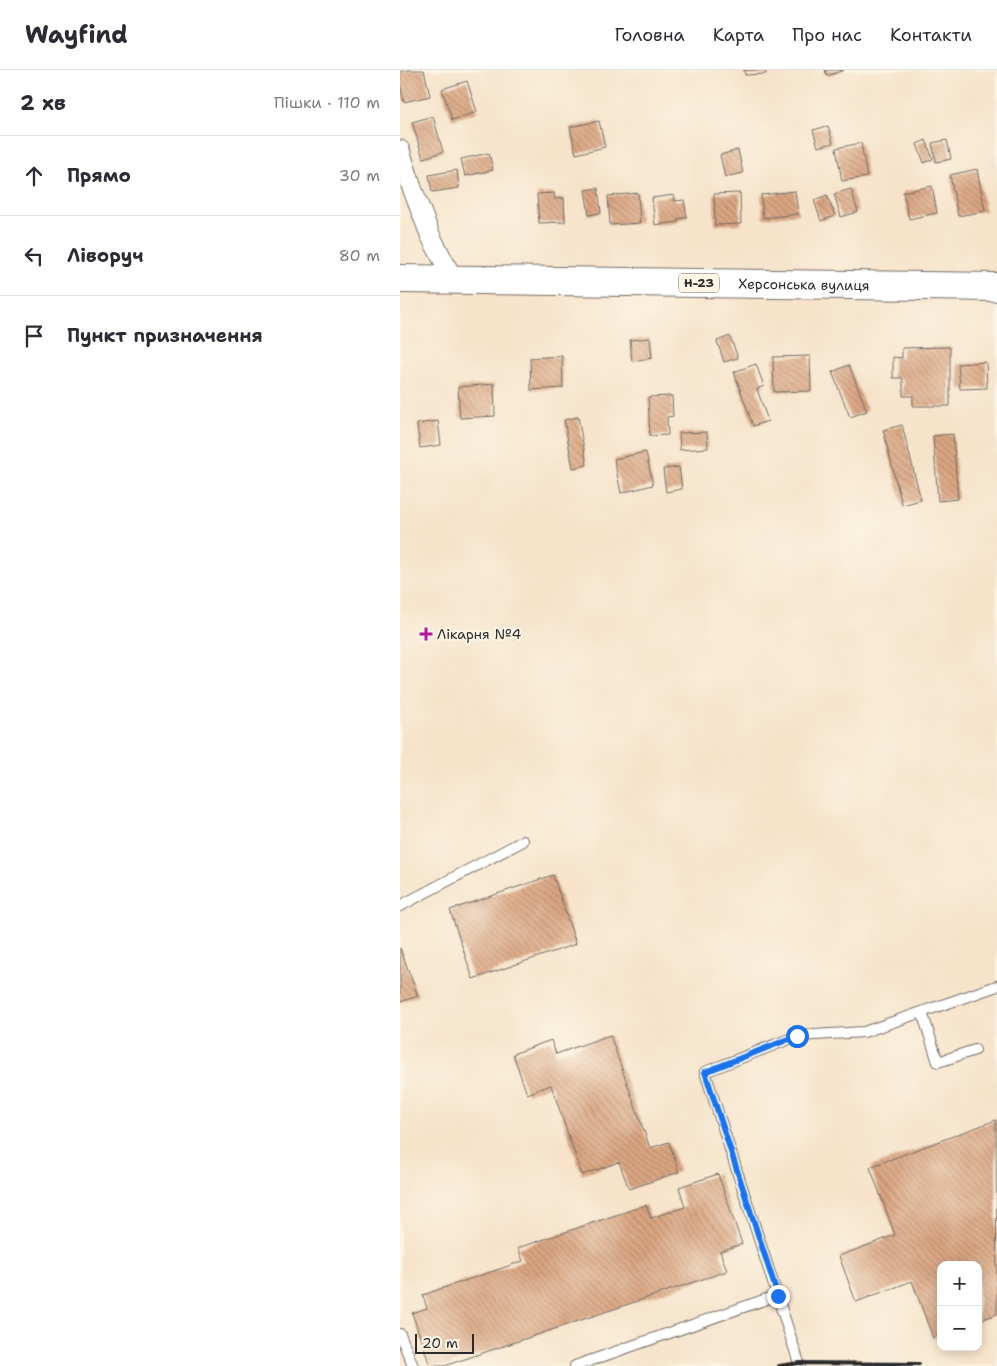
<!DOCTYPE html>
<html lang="uk">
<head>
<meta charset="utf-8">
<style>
	:root { --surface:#fff; --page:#f2f2f3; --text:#2b2b33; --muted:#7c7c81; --line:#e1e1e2 }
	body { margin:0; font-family:"Shantell Sans",sans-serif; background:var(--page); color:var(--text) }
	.controls { position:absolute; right:15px; bottom:15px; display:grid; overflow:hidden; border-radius:10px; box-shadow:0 2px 12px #0003 }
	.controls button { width:45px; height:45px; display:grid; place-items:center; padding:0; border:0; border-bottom:1px solid var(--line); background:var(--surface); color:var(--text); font:25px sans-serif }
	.scale { position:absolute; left:15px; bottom:12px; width:59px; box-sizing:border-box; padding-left:5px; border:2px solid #2b2b2b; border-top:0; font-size:14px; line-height:18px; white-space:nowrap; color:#2b2b2b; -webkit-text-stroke:4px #fcf5e5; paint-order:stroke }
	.stop { position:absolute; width:15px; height:15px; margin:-11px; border:4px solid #1a73e8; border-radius:50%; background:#fff }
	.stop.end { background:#1a73e8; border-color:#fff; box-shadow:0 1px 5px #0008 }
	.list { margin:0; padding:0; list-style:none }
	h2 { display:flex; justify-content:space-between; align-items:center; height:65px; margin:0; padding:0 20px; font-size:21px }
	h2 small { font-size:16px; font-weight:400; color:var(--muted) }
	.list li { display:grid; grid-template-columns:32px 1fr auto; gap:15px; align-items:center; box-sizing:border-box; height:80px; padding:0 20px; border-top:1px solid var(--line) }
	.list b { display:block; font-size:19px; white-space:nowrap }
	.list em { font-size:16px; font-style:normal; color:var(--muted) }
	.icon { flex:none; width:28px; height:28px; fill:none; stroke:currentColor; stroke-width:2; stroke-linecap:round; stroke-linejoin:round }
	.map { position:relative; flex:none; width:597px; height:1296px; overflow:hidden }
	header { display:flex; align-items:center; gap:30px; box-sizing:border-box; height:70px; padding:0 25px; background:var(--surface); border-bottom:1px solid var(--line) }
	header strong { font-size:24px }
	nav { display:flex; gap:28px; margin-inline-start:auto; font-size:18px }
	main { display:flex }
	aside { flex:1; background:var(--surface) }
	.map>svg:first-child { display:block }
	.building { fill:url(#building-back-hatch) }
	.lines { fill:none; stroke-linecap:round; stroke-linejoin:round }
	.lane-casing { stroke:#726b63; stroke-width:12 }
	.street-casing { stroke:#726b63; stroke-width:21 }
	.primary-casing { stroke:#726b63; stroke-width:30 }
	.lane { stroke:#fff; stroke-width:10 }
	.street { stroke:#fff; stroke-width:19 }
	.primary { stroke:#fff; stroke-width:28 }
	.rail { stroke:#2b2b2b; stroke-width:4 }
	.route { stroke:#1a73e8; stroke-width:6 }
	.poi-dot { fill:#b5179e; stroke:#fcf5e5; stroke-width:2 }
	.labels { text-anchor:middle; stroke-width:4; stroke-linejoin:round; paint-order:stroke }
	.shield { fill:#fcf5e5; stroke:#6a6863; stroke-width:1 }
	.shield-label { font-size:12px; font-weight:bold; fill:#2b2b2b }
	.street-label { font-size:14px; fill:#2b2b2b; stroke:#fcf5e5 }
	.poi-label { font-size:14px; fill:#2b2b2b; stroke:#fcf5e5; text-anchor:start }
</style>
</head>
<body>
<header>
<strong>Wayfind</strong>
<nav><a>Головна</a><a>Карта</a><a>Про нас</a><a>Контакти</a></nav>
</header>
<main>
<aside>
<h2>2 хв<small>Пішки · 110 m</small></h2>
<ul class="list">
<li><svg class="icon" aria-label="ahead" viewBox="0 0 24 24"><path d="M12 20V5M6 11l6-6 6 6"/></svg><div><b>Прямо</b></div><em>30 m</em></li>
<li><svg class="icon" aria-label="left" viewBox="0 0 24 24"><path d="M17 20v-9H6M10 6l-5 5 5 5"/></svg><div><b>Ліворуч</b></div><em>80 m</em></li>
<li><svg class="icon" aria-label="arrive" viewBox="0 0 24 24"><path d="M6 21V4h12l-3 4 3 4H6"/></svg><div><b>Пункт призначення</b></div></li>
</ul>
</aside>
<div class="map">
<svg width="597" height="1296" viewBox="0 0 597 1296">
	<defs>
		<pattern id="building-back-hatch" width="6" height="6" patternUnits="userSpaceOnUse" patternTransform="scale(1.25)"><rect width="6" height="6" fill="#dba682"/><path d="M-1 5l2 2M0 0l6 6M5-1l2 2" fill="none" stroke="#b2876b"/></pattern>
	</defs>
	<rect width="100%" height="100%" fill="#fcf5e5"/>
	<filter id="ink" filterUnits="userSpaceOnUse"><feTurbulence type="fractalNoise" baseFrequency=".02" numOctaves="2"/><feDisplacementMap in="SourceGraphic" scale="10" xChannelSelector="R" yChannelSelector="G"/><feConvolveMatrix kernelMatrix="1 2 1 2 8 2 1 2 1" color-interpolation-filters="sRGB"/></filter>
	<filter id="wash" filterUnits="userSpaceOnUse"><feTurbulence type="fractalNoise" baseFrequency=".0096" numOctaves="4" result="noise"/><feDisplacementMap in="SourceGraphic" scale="20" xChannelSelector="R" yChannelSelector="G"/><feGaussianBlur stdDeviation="1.12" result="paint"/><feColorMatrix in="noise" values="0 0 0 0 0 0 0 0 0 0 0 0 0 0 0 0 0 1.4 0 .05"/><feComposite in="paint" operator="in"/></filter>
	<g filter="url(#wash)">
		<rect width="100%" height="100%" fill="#f6e3ca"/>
		<g id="blocks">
			<g class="building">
				<polygon points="7,0 24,0 30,26 4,32 0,15 0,2"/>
				<polygon points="344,0 366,0 366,4 345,5"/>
				<polygon points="425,0 444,0 427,6"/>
				<polygon points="67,11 77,42 52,50 42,19"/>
				<polygon points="33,46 43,82 23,88 12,52"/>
				<polygon points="199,51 205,77 176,84 170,57"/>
				<polygon points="428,56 433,73 418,77 413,60"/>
				<polygon points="526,70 533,89 524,93 517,74"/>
				<polygon points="547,70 551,89 536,92 532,73"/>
				<polygon points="461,73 467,107 442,111 436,78"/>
				<polygon points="338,80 343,103 325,107 320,85"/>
				<polygon points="89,83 93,100 65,106 61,89"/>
				<polygon points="577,99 585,141 558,146 550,105"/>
				<polygon points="57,100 59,118 32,122 29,105"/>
				<polygon points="532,116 537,143 509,149 503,122"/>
				<polygon points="198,118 201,143 189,145 185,120"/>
				<polygon points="451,119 458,142 441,147 434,124"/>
				<polygon points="395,121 398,144 363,148 361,125"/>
				<polygon points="154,123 155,129 164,128 165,152 139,153 137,124"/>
				<polygon points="238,123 240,153 210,155 208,126"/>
				<polygon points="340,123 341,154 315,155 314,124"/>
				<polygon points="274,125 275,131 284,130 287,147 278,149 278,152 255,155 252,128"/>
				<polygon points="427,125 435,146 421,151 414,130"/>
				<polygon points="330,266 338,288 324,292 317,271"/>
				<polygon points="250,268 252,288 232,291 230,270"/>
				<polygon points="550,277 550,336 513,336 513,326 503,326 503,308 493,308 493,287 502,288 502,278"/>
				<polygon points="162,286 163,318 131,320 130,288"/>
				<polygon points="410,286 411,321 374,322 373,287"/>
				<polygon points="586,292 587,318 560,319 558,294"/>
				<polygon points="356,294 364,316 357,319 368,351 353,356 334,302"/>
				<polygon points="449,295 467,341 450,347 432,302"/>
				<polygon points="94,314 95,346 60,348 58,317"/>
				<polygon points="272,326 273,346 267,347 268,365 250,366 248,327"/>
				<polygon points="178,347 187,395 173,398 164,350"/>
				<polygon points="38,351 41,375 20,378 17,354"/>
				<polygon points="502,355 521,430 502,435 483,360"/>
				<polygon points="307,362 308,378 280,380 279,363"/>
				<polygon points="553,364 558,429 538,431 533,366"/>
				<polygon points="246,382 253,415 221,423 214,389"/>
				<polygon points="279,397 282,419 266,422 263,399"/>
				<polygon points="153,805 176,874 73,909 50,840"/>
				<polygon points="0,878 18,926 0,932"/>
				<polygon points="210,965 250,1078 269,1072 279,1102 229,1119 219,1092 182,1105 151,1015 127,1024 113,984 151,970 156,984"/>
				<polygon points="596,1050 597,1244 578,1251 578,1195 541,1195 541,1265 533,1268 512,1211 456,1232 439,1186 495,1165 470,1097"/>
				<polygon points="318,1104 342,1174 320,1181 327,1201 44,1296 30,1296 12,1243 27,1238 23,1225 123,1191 118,1178 246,1135 251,1148 285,1137 279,1117"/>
			</g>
		</g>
	</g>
	<g filter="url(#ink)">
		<use href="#blocks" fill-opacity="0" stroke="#726b63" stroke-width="1"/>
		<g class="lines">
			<g class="lane-casing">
				<g id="lane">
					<polyline points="0,836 123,771"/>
					<polyline points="522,942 538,992 575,980"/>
					<polyline points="0,1264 13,1296"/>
					<polyline points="175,1296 378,1225"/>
					<polyline points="400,1296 305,1002 397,966 464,962 597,916"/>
				</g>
			</g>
			<g class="street-casing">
				<polyline id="street" points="0,80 12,118 31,167 53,209"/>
			</g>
			<g class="primary-casing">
				<g id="primary">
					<path id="s1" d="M0 209 597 217"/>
				</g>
			</g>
			<use href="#lane" class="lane"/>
			<use href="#street" class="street"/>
			<use href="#primary" class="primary"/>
			<polyline class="rail" points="379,1296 399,1293 519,1294"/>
		</g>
	</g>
	<g class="lines" filter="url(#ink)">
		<polyline class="route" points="378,1226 305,1002 397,966"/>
	</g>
	<path class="poi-dot" d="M23.5 556.5h5v5h5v5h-5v5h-5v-5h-5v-5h5z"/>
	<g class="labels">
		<rect class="shield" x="279" y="203.5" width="40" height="19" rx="4"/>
		<g class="shield-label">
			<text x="299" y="217">Н-23</text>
		</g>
		<g class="street-label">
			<text dy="5" stroke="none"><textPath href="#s1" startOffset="404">Херсонська вулиця</textPath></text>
		</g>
		<g class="poi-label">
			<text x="37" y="569">Лікарня №4</text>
		</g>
	</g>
</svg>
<div class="controls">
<button>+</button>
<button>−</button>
</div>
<div class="scale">20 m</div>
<div class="stop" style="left:397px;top:966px"></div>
<div class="stop end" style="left:378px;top:1226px"></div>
</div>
</main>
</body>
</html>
